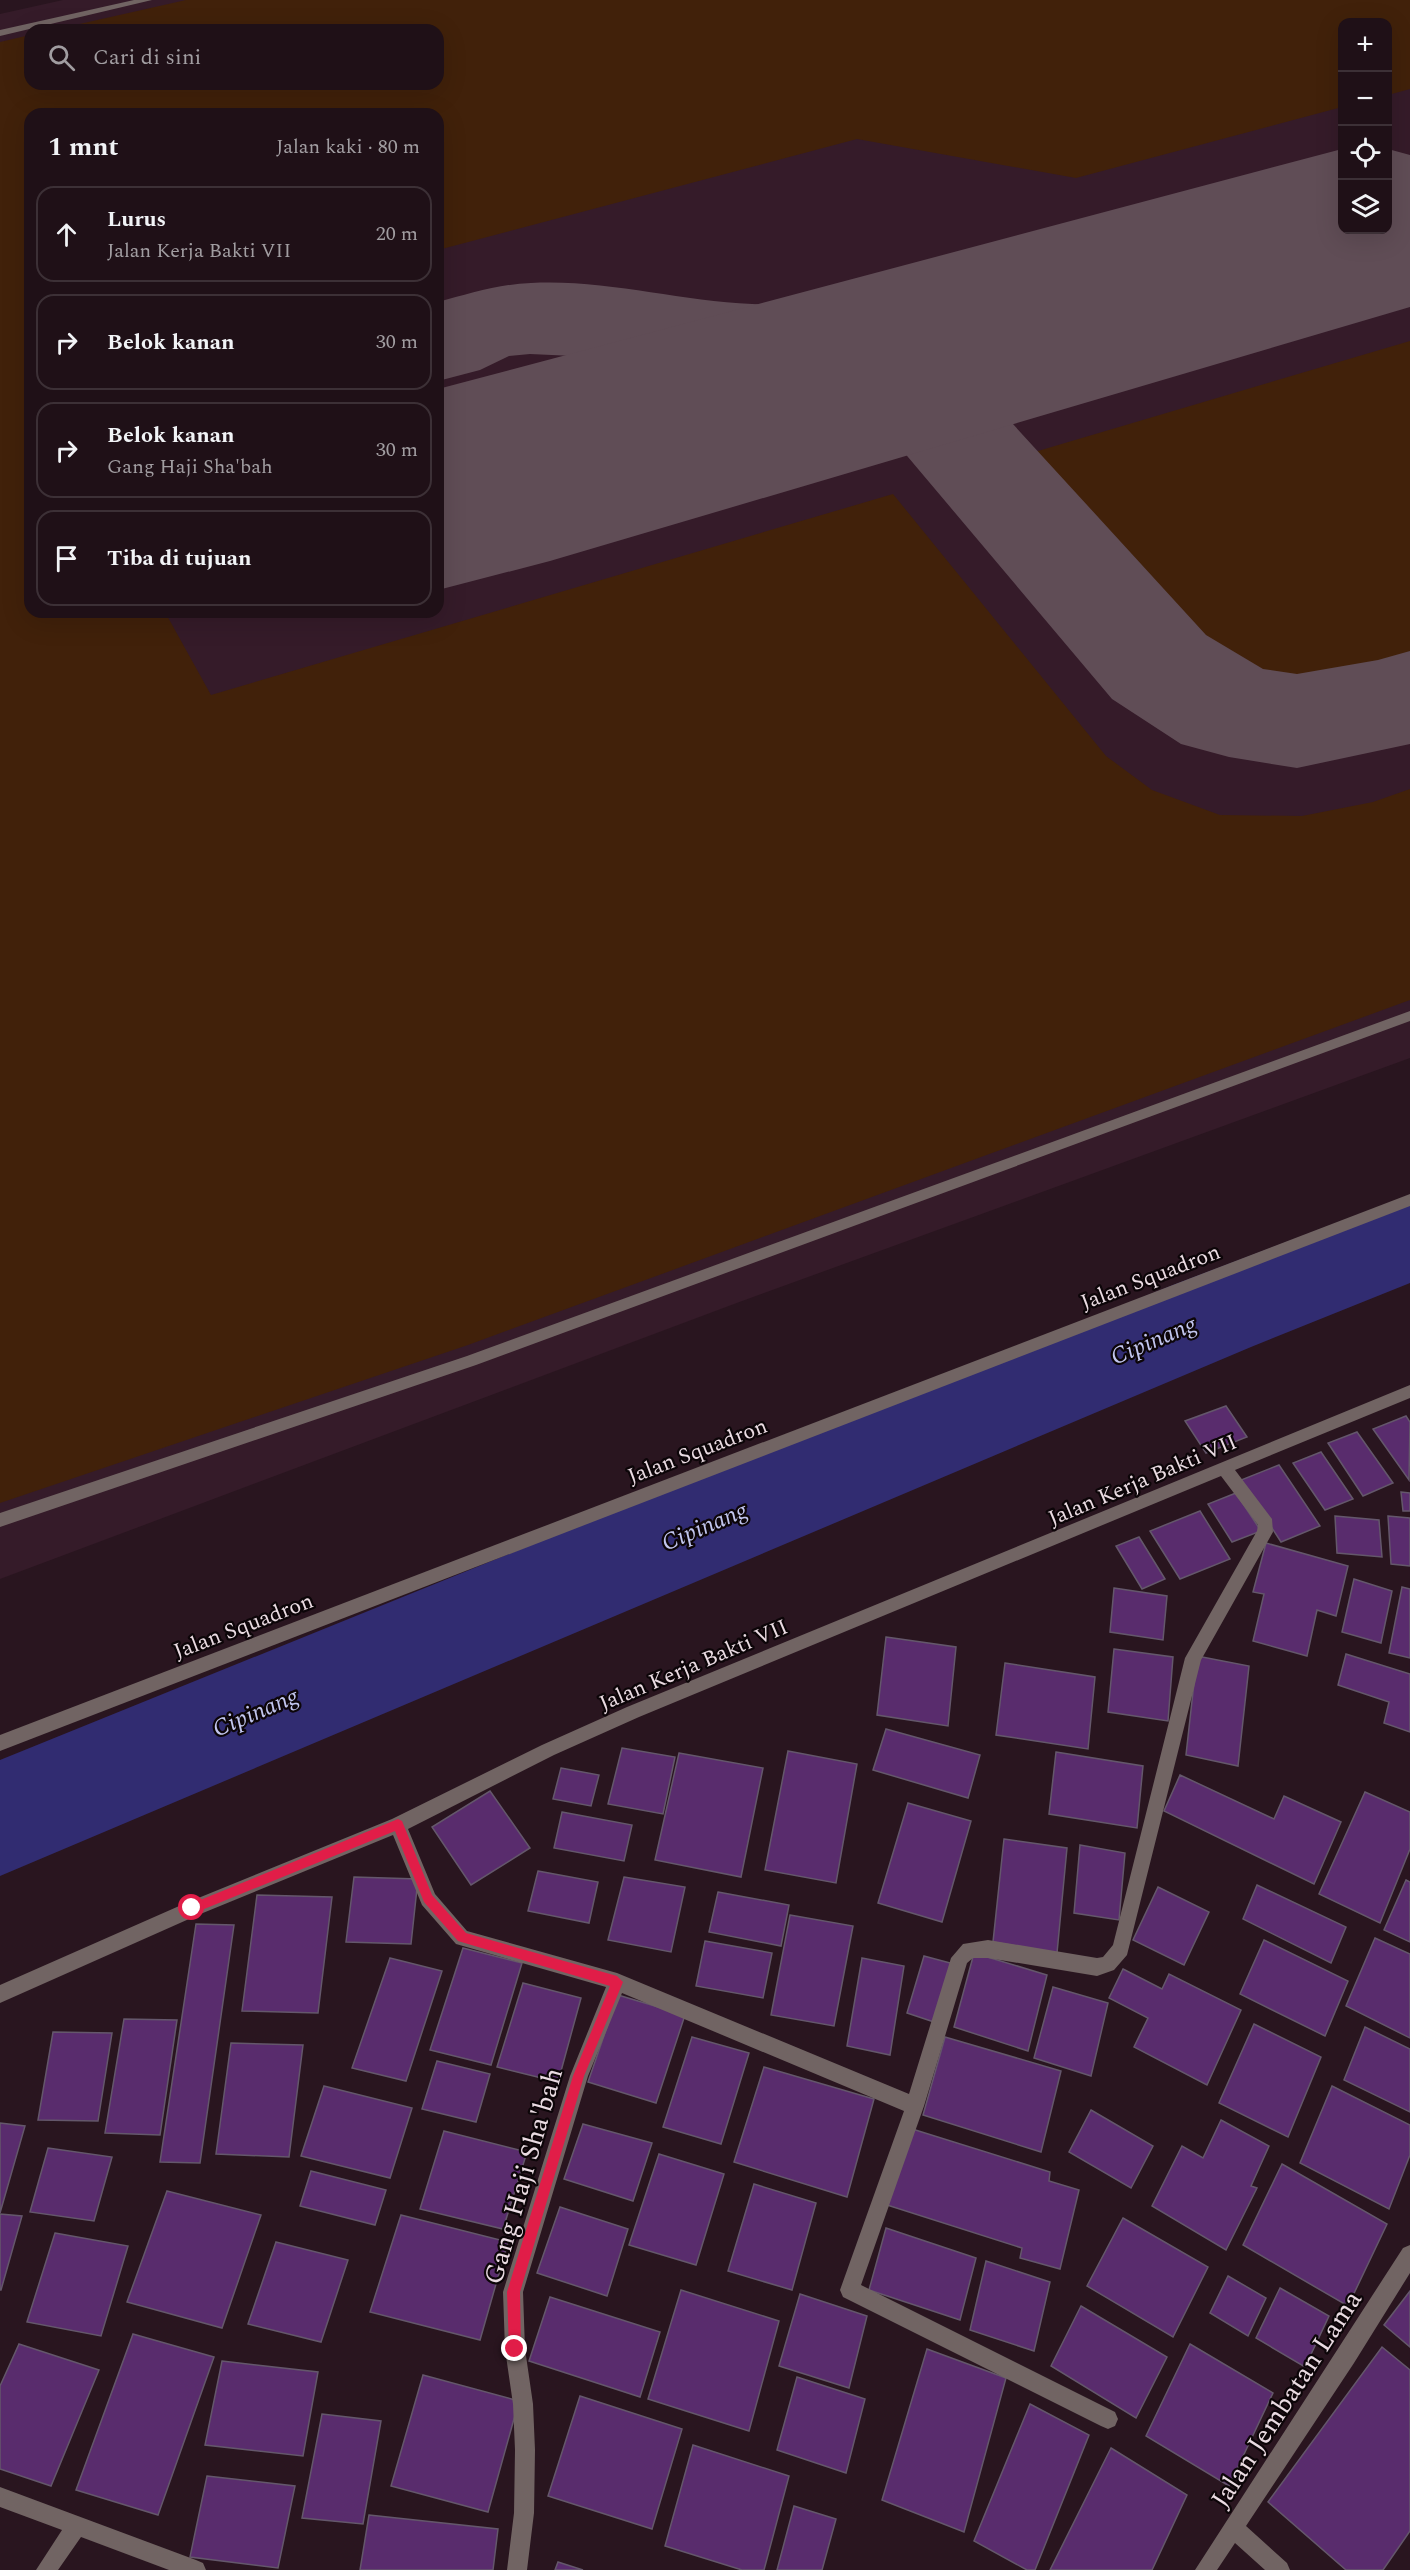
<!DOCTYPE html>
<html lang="id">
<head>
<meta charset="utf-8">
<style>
	:root { --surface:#1f1017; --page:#2c1e24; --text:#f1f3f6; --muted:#a19da1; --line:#3c3036 }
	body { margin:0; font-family:Spectral,serif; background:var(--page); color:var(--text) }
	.controls { position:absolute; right:18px; top:18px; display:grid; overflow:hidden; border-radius:12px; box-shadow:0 6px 24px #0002 }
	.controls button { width:54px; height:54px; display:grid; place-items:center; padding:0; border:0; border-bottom:2px solid var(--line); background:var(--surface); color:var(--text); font:30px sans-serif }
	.stop { position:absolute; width:18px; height:18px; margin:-14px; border:4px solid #e11d48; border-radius:50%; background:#fff }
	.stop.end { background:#e11d48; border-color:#fff; box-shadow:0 2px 6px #0008 }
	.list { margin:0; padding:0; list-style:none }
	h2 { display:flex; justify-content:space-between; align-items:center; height:78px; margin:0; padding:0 24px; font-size:26px }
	h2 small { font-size:20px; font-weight:400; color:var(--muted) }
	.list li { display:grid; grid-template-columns:39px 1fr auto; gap:18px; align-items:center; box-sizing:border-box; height:96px; margin:0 12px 12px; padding:0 12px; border:2px solid var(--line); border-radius:18px }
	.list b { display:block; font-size:22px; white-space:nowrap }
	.list p { margin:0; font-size:20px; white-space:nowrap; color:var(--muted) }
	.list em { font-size:20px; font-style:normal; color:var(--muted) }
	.icon { flex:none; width:33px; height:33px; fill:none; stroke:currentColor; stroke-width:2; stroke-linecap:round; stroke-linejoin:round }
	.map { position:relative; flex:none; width:1410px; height:2570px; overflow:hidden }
	.search { position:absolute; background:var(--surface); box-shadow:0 6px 24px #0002; left:24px; top:24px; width:420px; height:66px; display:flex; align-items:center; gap:15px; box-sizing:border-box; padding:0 21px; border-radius:18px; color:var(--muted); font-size:22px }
	.panel { position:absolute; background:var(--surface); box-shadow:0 6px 24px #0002; left:24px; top:108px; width:420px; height:510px; border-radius:18px }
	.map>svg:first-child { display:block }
	.built { fill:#351b29; fill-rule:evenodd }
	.green { fill:#41210a }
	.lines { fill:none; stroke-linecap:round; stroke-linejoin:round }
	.river { fill:#312c71; fill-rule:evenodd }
	.taxiway { fill:#604d56; fill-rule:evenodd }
	.runway { fill:#604d56; fill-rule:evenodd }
	.building { fill:#592c6d; stroke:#64576b; stroke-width:1.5 }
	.minor { fill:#716463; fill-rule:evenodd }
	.route { fill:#e11d48 }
	.labels { text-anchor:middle; stroke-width:4.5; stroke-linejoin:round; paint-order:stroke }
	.street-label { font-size:22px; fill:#eadbe2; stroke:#0c0508 }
	.water-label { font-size:24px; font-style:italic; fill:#c2c6ef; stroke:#0c0508 }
	.near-street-label { font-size:27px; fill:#eadbe2; stroke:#0c0508 }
</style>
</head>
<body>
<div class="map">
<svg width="1410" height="2570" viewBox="0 0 1410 2570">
	<rect width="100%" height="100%" fill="#29151f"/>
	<path class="built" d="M63 0H1410V1058L734 1304 0 1579V14ZM1342 22H1388V230H1342ZM30 30H438V84H30ZM30 114H438V612H30Z"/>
	<g class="green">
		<polygon points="186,0 1410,0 1410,89 1388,95 1388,22 1342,22 1342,107 1076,178 857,139 438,250 438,114 30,114 30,359 26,360 30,368 30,612 165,612 211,695 893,494 1106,756 1152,790 1220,815 1302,816 1373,802 1410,789 1410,1000 468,1345 0,1503 0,42 30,35 30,84 438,84 438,30 53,30"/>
		<polygon points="1410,341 1410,697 1385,705 1297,721 1229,711 1159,667 1031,522 987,466"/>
	</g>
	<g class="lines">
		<polygon class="river" points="1410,1195 1410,1283 1251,1347 0,1876 0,1760 1173,1285"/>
		<path class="taxiway" d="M1059 279 1101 290 1118 315 1101 340 1059 351 958 364 1206 635 1263 669 1297 674 1378 660 1410 651V744L1297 768 1229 757 1181 744 1112 699 838 374 823 375 836 395 818 421 699 506 662 523 592 541 538 546 512 544 438 526V438L482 450 512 464 538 466 584 462 610 450 724 374 595 357 530 354 509 356 480 370 438 381V302C468 294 499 284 531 283 605 279 678 301 752 304 855 307 957 293 1059 279Z"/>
		<polygon class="runway" points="1342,149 1342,230 1388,230 1388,149 1410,155 1410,307 550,561 438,590 438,389"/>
	</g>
	<g class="building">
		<polygon points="1226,1406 1247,1437 1206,1453 1185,1421"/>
		<polygon points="1406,1416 1410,1422 1409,1480 1373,1429"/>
		<polygon points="1357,1432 1393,1483 1363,1496 1328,1443"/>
		<polygon points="1321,1452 1353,1499 1325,1510 1293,1463"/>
		<polygon points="1279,1465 1320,1526 1281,1542 1241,1480"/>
		<polygon points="1401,1492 1410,1493 1410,1511 1403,1511"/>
		<polygon points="1236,1493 1261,1531 1232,1542 1208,1504"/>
		<polygon points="1200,1511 1230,1559 1180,1579 1150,1531"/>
		<polygon points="1335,1516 1379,1520 1382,1557 1337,1553"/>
		<polygon points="1388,1516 1410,1518 1410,1566 1391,1564"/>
		<polygon points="1139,1537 1165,1579 1142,1589 1116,1546"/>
		<polygon points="1266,1543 1348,1566 1336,1616 1317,1610 1307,1656 1253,1641 1264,1594 1253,1592"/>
		<polygon points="1354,1579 1392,1591 1381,1643 1342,1632"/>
		<polygon points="1402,1587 1410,1589 1410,1658 1389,1653"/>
		<polygon points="1114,1588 1167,1596 1163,1640 1110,1632"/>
		<polygon points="886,1637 956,1647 948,1726 877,1715"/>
		<polygon points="1114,1649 1173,1657 1168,1721 1108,1712"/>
		<polygon points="1346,1654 1410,1674 1410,1732 1384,1723 1389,1702 1338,1685"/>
		<polygon points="1197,1656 1249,1666 1238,1766 1186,1755"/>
		<polygon points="1005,1663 1095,1677 1088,1749 996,1735"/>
		<polygon points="886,1729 980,1755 968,1798 873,1770"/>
		<polygon points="622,1748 675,1757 663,1814 608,1804"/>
		<polygon points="788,1751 857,1764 836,1883 765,1870"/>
		<polygon points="1056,1752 1143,1766 1137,1828 1049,1814"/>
		<polygon points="679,1753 763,1768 741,1877 655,1860"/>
		<polygon points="561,1768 599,1775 591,1806 553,1799"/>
		<polygon points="1180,1775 1274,1819 1284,1796 1341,1822 1314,1884 1164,1811"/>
		<polygon points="490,1791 530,1848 471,1885 432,1827"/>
		<polygon points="1365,1792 1410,1812 1410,1849 1380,1923 1319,1894"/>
		<polygon points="908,1803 971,1821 942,1922 878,1903"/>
		<polygon points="562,1812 632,1825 624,1861 554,1848"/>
		<polygon points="1004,1839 1067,1848 1057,1953 993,1942"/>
		<polygon points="1080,1845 1125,1853 1119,1920 1074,1913"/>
		<polygon points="538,1871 598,1882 589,1923 528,1911"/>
		<polygon points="354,1877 418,1879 411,1944 346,1942"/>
		<polygon points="624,1877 685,1887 671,1952 608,1940"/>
		<polygon points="1406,1880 1410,1882 1410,1942 1384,1930"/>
		<polygon points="1257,1885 1346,1927 1331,1963 1243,1919"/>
		<polygon points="1158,1887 1209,1912 1184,1965 1133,1940"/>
		<polygon points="718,1892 789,1905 781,1946 709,1932"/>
		<polygon points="257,1895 332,1897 318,2013 242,2011"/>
		<polygon points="790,1915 853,1926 834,2026 771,2015"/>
		<polygon points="196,1924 234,1925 200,2163 160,2162"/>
		<polygon points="1375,1938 1410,1954 1410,2038 1346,2006"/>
		<polygon points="1264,1940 1348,1981 1325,2036 1240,1994"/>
		<polygon points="705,1941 772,1953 763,1998 696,1986"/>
		<polygon points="463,1948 522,1963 491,2065 430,2050"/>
		<polygon points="974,1953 1047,1975 1028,2051 954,2027"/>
		<polygon points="924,1956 954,1964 937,2023 907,2013"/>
		<polygon points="390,1958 442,1971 406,2081 352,2068"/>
		<polygon points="862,1958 904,1966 890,2055 847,2046"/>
		<polygon points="1123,1969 1162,1989 1169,1974 1241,2010 1207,2085 1134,2047 1148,2018 1109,1998"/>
		<polygon points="523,1983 581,1998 558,2082 497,2067"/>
		<polygon points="1053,1987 1108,2003 1091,2076 1034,2058"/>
		<polygon points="618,1995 685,2015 656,2103 588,2082"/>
		<polygon points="124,2019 177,2020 160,2135 105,2133"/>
		<polygon points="1254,2024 1321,2057 1288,2137 1219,2103"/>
		<polygon points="1365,2027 1410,2049 1410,2112 1344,2080"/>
		<polygon points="53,2032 112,2033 98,2121 38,2120"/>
		<polygon points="692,2037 749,2053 721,2144 663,2127"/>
		<polygon points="945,2037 1061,2071 1041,2152 923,2115"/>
		<polygon points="231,2043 303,2045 289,2157 216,2154"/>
		<polygon points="437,2061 490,2074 476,2122 422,2109"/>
		<polygon points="764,2067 874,2099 847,2197 734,2162"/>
		<polygon points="324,2086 412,2108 390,2178 301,2156"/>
		<polygon points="1332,2086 1410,2125 1410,2155 1389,2209 1300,2163"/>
		<polygon points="1091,2110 1153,2146 1131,2188 1069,2152"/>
		<polygon points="1221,2120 1269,2146 1251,2186 1257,2188 1226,2250 1152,2206 1182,2146 1203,2158"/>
		<polygon points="0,2123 25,2126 0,2213"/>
		<polygon points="583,2124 652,2143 633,2201 564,2179"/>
		<polygon points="909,2128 1050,2172 1049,2181 1079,2190 1060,2269 1020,2258 1022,2248 887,2205"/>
		<polygon points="444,2131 527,2152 503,2229 420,2209"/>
		<polygon points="48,2148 112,2157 94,2221 30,2212"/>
		<polygon points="659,2154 724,2174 696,2265 629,2245"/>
		<polygon points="1282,2164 1387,2224 1348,2306 1243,2245"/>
		<polygon points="311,2171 386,2190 375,2225 300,2206"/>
		<polygon points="754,2184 816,2203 792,2290 728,2271"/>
		<polygon points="167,2191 261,2215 222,2328 127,2302"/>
		<polygon points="560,2207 628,2229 607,2296 537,2273"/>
		<polygon points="0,2214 22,2216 1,2290 0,2290"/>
		<polygon points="401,2215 508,2242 480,2340 370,2312"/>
		<polygon points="1123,2218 1208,2267 1173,2337 1087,2286"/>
		<polygon points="886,2228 976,2258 960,2320 869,2290"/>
		<polygon points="55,2233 128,2246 101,2336 27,2322"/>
		<polygon points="276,2242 348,2260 321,2342 248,2324"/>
		<polygon points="986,2261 1050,2282 1034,2351 970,2330"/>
		<polygon points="1228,2276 1266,2298 1248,2336 1210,2313"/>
		<polygon points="1280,2288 1329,2316 1305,2367 1256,2338"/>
		<polygon points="681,2290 779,2321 749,2431 648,2399"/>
		<polygon points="1410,2291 1410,2347 1384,2325"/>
		<polygon points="800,2294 867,2316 849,2388 779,2366"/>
		<polygon points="550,2297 660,2332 640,2397 529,2361"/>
		<polygon points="1081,2306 1167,2357 1136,2418 1051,2366"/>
		<polygon points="133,2334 214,2357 158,2515 76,2490"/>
		<polygon points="19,2344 99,2370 51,2486 0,2469 0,2386"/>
		<polygon points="1190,2344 1273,2393 1229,2486 1146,2436"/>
		<polygon points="1382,2347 1410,2370 1410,2531 1383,2570 1346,2570 1268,2502"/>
		<polygon points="927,2349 1006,2378 964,2532 882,2500"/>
		<polygon points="222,2361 318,2372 303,2456 205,2445"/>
		<polygon points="423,2375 519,2401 488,2512 391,2486"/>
		<polygon points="797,2377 865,2399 846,2473 777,2450"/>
		<polygon points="580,2396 682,2429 652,2529 548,2496"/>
		<polygon points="1030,2404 1089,2435 1035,2570 1027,2570 974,2541"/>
		<polygon points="322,2414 381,2421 363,2524 302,2518"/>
		<polygon points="693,2445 789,2476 764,2570 742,2570 665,2546"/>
		<polygon points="1111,2448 1187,2495 1152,2570 1050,2570"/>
		<polygon points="207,2476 295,2486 278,2568 190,2557"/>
		<polygon points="794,2506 836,2519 822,2570 777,2570"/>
		<polygon points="369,2515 498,2529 493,2570 360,2570"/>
		<polygon points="558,2562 583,2570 555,2570"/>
	</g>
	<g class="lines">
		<g class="minor">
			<polygon points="134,0 152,0 0,36 0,30"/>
			<polygon points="1410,1011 1410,1021 476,1365 0,1527 0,1513 467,1356"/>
			<polygon points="1410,1194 1410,1206 0,1751 0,1735"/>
			<path d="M1410 1385V1398L1235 1470 1272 1519 1273 1532 1201 1660 1127 1955 1114 1970 1097 1976 988 1958H973L967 1963 924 2106 861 2285 1115 2412 1118 2419 1115 2426 1108 2429 1101 2426 843 2297 840 2290 904 2111 622 1993 588 2076 523 2292 525 2349 533 2404 535 2450 534 2513 527 2570H507L514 2513 515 2450 513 2404 505 2349 503 2292 570 2076 606 1987 456 1944 422 1905 393 1835 198 1915 0 2003V1985L186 1903 392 1819 542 1745 627 1707ZM1221 1476 1258 1525 1257 1531 1185 1658 1113 1945 1103 1957 1097 1958 988 1940 963 1944 951 1958 909 2094 617 1973 467 1931 435 1894 408 1829 554 1755 639 1717Z"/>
			<polygon points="1410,2245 1410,2273 1354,2363 1246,2526 1287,2563 1290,2570 1265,2570 1235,2543 1217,2570 1195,2570 1403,2248"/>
			<polygon points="0,2487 196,2560 203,2563 206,2570 169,2570 81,2537 58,2570 36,2570 62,2530 0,2507"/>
		</g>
	</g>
	<polygon class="route" points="398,1819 402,1821 432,1895 466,1933 617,1976 623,1982 584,2076 520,2292 521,2349 515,2356 509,2349 507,2292 573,2076 610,1986 458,1941 424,1902 395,1831 192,1914 186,1908 188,1905"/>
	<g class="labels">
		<g class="street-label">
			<text transform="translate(1150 1276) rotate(-21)" y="8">Jalan Squadron</text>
			<text transform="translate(697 1450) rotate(-21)" y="8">Jalan Squadron</text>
			<text transform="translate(1142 1479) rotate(-23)" y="8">Jalan Kerja Bakti VII</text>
			<text transform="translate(243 1625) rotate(-21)" y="8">Jalan Squadron</text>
			<text transform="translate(693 1664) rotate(-23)" y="8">Jalan Kerja Bakti VII</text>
		</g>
		<g class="water-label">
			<text transform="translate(1153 1340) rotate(-23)" y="8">Cipinang</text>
			<text transform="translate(704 1526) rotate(-23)" y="8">Cipinang</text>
			<text transform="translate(255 1712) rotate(-23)" y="8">Cipinang</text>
		</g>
		<g class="near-street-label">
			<text transform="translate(523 2176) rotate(-74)" y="9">Gang Haji Sha'bah</text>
			<text transform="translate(1286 2399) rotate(-57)" y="9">Jalan Jembatan Lama</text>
		</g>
	</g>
</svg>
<div class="controls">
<button>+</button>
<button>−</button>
<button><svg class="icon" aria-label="locate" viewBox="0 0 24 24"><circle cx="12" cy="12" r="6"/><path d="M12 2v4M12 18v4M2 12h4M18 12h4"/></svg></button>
<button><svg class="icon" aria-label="layers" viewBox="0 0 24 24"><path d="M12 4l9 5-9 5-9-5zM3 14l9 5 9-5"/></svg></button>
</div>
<div class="stop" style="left:192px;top:1908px"></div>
<div class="stop end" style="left:515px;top:2349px"></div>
<div class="search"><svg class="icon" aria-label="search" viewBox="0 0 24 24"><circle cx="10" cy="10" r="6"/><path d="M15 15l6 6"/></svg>Cari di sini</div>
<section class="panel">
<h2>1 mnt<small>Jalan kaki · 80 m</small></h2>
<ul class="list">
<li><svg class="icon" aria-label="ahead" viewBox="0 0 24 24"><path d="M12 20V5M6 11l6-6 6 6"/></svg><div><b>Lurus</b><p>Jalan Kerja Bakti VII</p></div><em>20 m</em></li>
<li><svg class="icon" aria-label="right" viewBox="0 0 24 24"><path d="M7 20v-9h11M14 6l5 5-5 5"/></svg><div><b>Belok kanan</b></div><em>30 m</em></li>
<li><svg class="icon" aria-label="right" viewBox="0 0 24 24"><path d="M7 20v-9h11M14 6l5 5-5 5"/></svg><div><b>Belok kanan</b><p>Gang Haji Sha'bah</p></div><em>30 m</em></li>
<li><svg class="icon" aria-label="arrive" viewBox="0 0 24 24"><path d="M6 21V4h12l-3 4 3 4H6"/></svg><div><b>Tiba di tujuan</b></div></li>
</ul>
</section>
</div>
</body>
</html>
